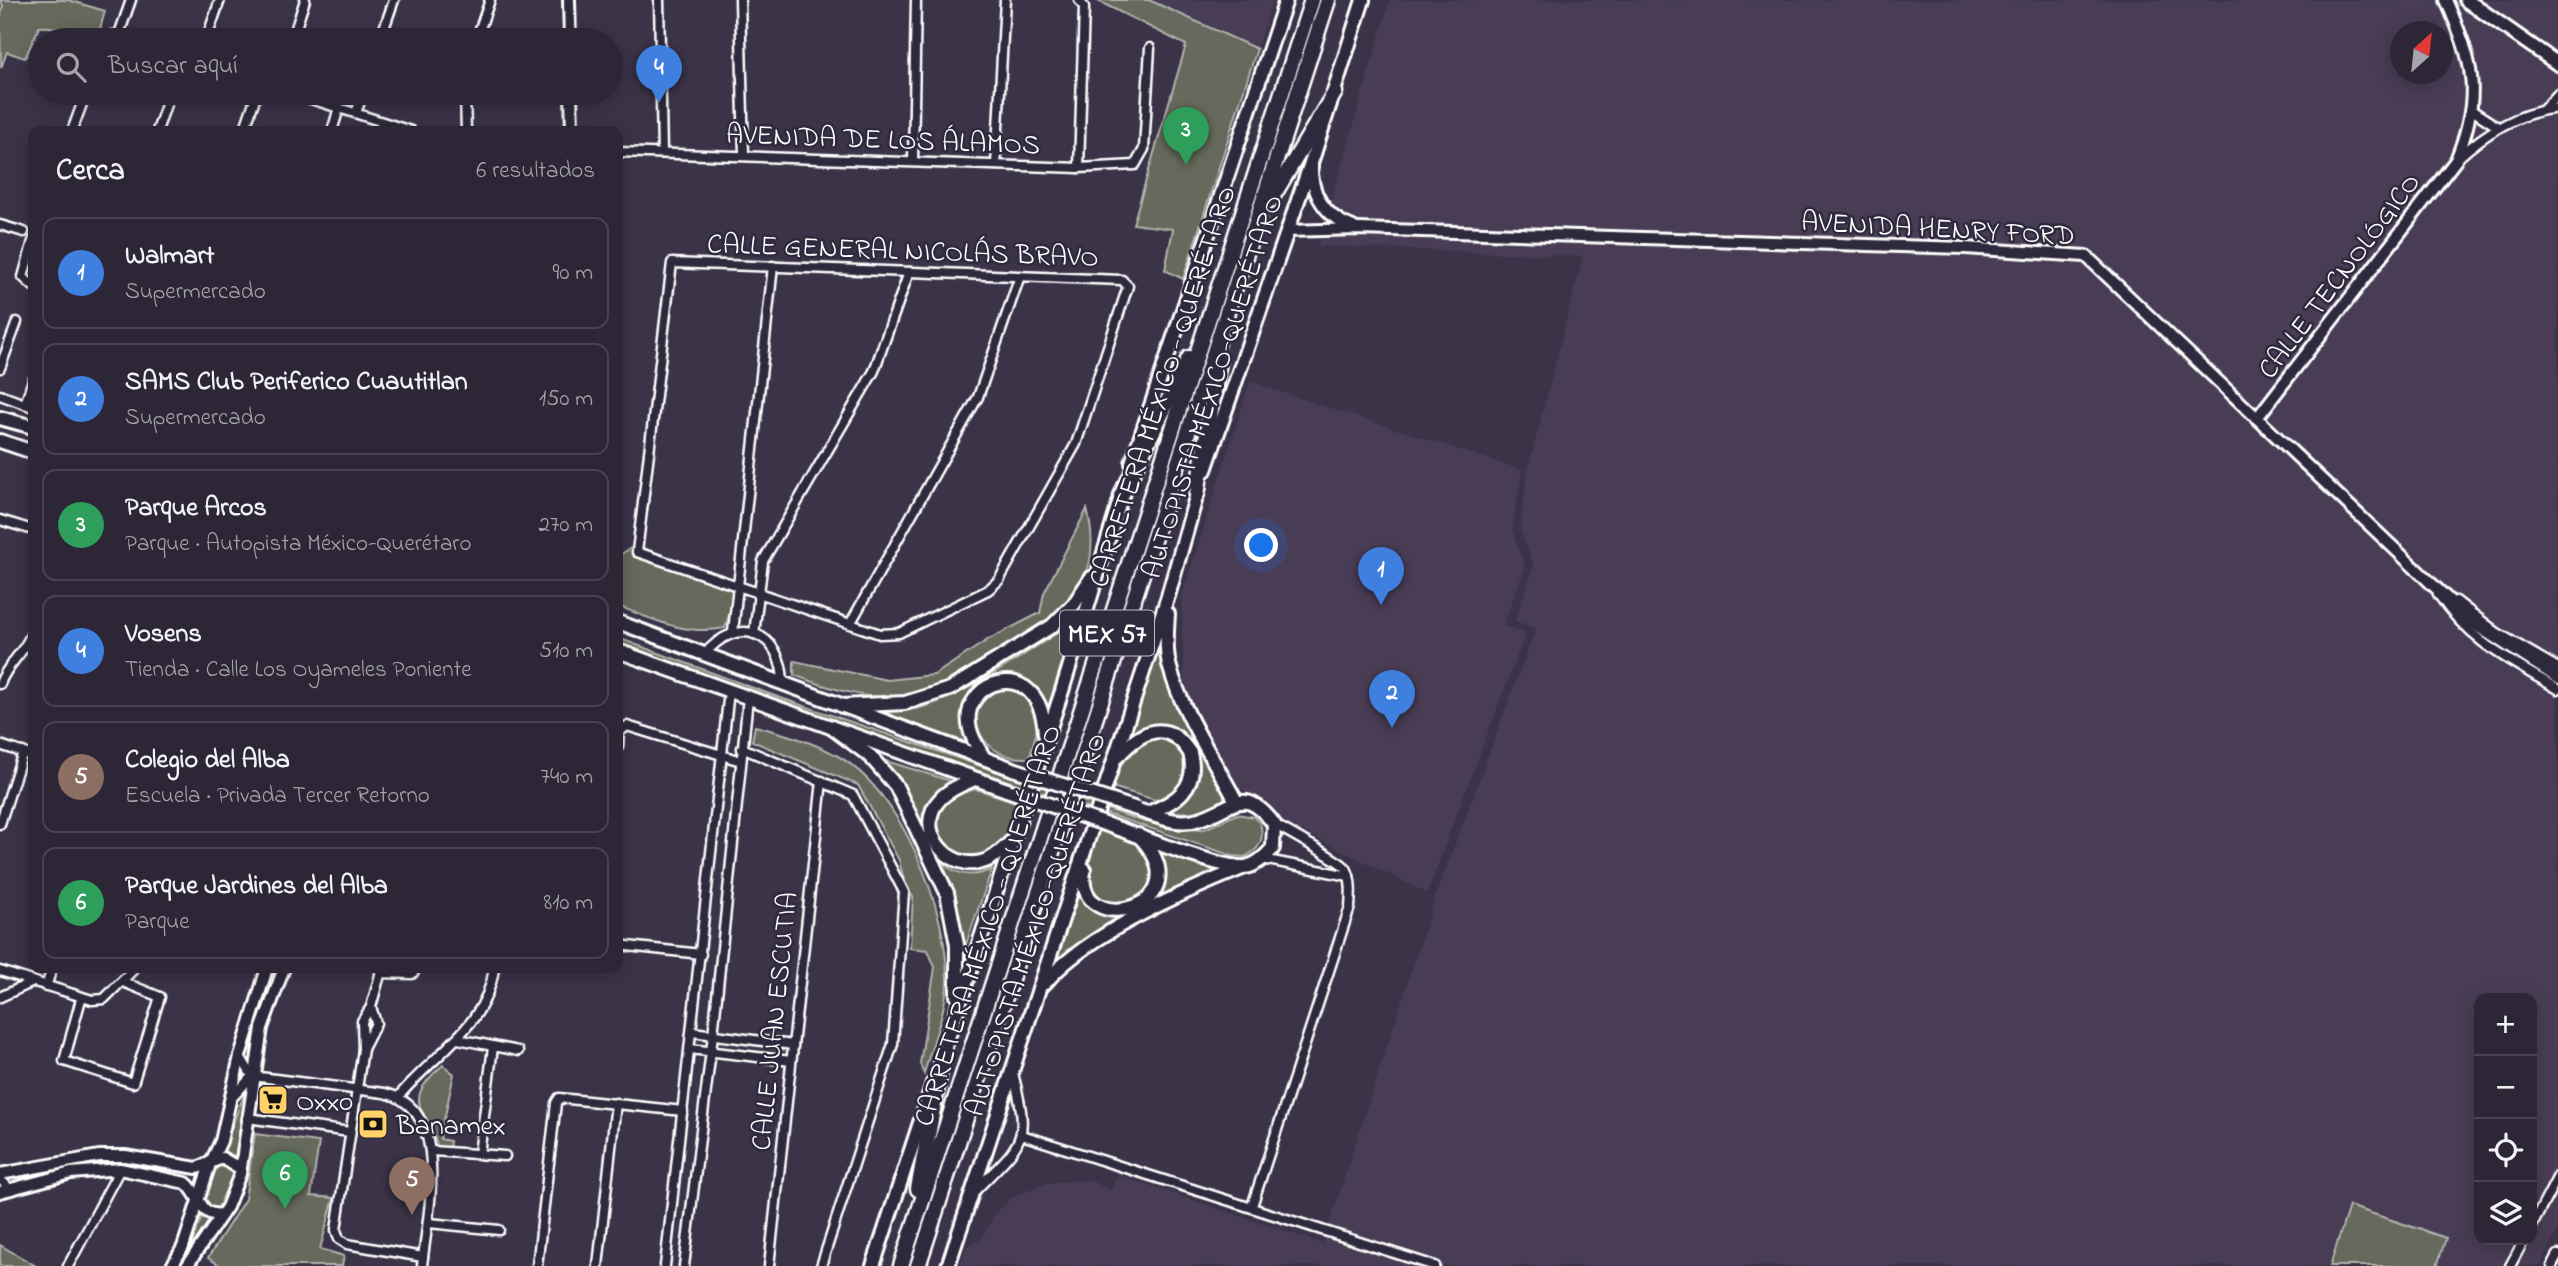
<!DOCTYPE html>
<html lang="es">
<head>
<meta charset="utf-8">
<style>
	:root { --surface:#2c2636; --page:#383242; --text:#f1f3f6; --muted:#a6a5ad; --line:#484351; --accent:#8bbbb9 }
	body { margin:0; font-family:"Indie Flower",sans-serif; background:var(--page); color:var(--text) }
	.controls { position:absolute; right:21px; bottom:21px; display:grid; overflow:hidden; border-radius:14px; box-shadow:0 4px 18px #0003 }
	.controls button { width:63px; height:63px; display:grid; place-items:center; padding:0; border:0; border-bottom:2px solid var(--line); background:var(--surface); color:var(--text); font:35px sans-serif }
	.compass { position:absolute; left:2390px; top:21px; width:63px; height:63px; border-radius:50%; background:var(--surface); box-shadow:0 4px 18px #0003; rotate:27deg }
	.you { position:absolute; left:1262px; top:546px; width:24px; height:24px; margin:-18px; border:5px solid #fff; border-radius:50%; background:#1a73e8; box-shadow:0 0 0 10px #1a73e833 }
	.badge { display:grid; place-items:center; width:46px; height:46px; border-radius:50%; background:var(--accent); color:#fff; font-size:23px; font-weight:700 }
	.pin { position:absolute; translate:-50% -58px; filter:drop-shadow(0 2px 4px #0008) }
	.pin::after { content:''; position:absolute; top:37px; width:24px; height:21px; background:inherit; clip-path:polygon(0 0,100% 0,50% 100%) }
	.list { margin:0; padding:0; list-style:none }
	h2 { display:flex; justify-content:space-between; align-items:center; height:91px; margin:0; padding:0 28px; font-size:30px }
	h2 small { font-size:23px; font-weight:400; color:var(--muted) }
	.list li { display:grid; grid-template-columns:46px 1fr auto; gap:21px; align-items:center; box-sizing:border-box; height:112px; margin:0 14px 14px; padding:0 14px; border:2px solid var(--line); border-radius:14px }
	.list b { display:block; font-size:26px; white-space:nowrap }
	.list p { margin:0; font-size:23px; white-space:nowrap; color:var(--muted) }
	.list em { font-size:23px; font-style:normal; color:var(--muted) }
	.icon { flex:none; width:38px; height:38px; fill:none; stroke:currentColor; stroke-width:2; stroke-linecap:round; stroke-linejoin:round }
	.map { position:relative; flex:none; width:2558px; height:1266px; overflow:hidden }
	.search { position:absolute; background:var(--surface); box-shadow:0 4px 18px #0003; left:28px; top:28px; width:595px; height:77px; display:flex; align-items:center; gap:18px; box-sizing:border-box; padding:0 24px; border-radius:38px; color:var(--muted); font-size:26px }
	.panel { position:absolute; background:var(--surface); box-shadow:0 4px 18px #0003; left:28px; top:126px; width:595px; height:847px; border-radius:14px }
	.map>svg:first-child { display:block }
	.built { fill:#493e55; fill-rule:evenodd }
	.green { fill:#656a5c; stroke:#b2b4ae; stroke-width:2 }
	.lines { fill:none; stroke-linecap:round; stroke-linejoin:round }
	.minor-casing { stroke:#fff; stroke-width:13 }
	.tertiary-casing { stroke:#fff; stroke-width:16 }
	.secondary-casing { stroke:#fff; stroke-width:18 }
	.primary-casing { stroke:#fff; stroke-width:18 }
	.trunk-casing { stroke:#fff; stroke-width:19 }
	.minor { stroke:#2f2a3d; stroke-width:8 }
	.tertiary { stroke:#2f2a3d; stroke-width:10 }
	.secondary { stroke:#2f2a3d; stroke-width:12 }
	.primary { stroke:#2f2a3d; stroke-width:12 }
	.trunk { stroke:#2f2a3d; stroke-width:14 }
	.secondary-bridge-casing { stroke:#fff; stroke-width:18; stroke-linecap:butt }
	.secondary-bridge { stroke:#2f2a3d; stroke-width:12 }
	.labels { text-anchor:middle; stroke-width:5; stroke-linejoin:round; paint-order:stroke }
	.shield { fill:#2f2a3d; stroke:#c1bfc5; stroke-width:2 }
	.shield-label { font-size:26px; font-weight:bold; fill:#fff }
	.street-label { font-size:28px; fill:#fff; stroke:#2f2a3d }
	.poi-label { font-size:28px; fill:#fff; stroke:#2f2a3d; text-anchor:start }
</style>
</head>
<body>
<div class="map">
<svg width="2558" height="1266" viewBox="0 0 2558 1266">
	<rect width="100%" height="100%" fill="#3b3348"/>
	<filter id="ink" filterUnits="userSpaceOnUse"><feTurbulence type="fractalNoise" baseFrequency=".0143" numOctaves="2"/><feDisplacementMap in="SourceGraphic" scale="14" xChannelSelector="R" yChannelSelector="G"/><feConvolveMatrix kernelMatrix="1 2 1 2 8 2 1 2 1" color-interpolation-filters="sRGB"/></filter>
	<g filter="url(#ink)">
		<g class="built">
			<polygon points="1149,0 1273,0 1257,49"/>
			<path d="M1390 0H2558V1230L2540 1266H960L966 1246 982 1239 993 1216 1011 1198 1046 1183 1089 1180 1111 1190 1118 1175 1323 1244 1436 895 1536 628 1515 621 1534 566 1520 530 1528 469 1583 256 1318 246ZM2400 32H2442V74H2400ZM2479 998H2532V1240H2479Z"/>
			<polygon points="1250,382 1522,470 1512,530 1525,567 1503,626 1526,632 1427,893 1290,825 1231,781 1185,697 1181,599"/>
		</g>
		<g class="green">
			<path d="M0 0H68L105 11 97 40C76 40 60 24 39 27L25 58 7 52 1 68 0 19 3 6Z"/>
			<polygon points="1096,0 1149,0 1257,49 1183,279 1165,270 1173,229 1133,224 1186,45"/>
			<path d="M1087 509C1109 595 1049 623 985 660 966 671 941 690 919 695 876 703 833 690 794 675V661L887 680 934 675 989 639 1040 613 1044 593Z"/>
			<path d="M631 548 732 584 733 601 725 628C687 636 654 620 618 606V556Z"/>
			<path d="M1076 619 1047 710C1021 642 933 694 970 743L870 711C885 711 900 711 914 709 955 703 1042 644 1076 619Z"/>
			<path d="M618 638 775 696 1142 821 1177 830 1205 829 1237 814 1254 817 1260 823C1265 840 1260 849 1245 857L1233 856 764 699 618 645Z"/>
			<path d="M1162 638C1159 693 1200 748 1226 796 1215 813 1186 814 1168 811 1223 783 1198 720 1139 728L1129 738Z"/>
			<path d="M1007 688 1031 698 1039 724 1029 758C969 761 958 691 1007 688Z"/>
			<path d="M755 726C783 733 811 741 836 755 901 789 948 910 947 981 947 1008 931 1047 924 1074L920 1064 935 967 928 950 910 948 913 897 905 885 899 860 858 785 752 741Z"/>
			<path d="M1156 737C1189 742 1190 770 1174 794L1155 800 1112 787C1121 760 1127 746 1156 737Z"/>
			<path d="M870 756 954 782C893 808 938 897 992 869L964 950 951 891 914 816Z"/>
			<polygon points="976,789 1017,802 1005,840 994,855 954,855 938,838 938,811 953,795"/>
			<path d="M1098 829C1136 839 1141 839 1155 876L1144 899 1112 907C1074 885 1089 864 1098 829Z"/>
			<polygon points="1160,849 1229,869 1180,889 1074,949 1055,964 1079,894 1092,908 1121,917 1156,898 1164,872"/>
			<polygon points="273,968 277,968 261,1018 251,1069 250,1040"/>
			<path d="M443 1065 454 1074 440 1139 450 1141 449 1149 438 1147C424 1107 401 1101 443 1065Z"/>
			<polygon points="248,1084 235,1156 222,1153"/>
			<polygon points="255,1134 319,1142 311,1196 334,1198 320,1249 344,1256 342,1266 221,1266 208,1258 245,1199"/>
			<path d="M222 1162 233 1166 235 1172 224 1205 215 1212 204 1203C205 1188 210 1171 222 1162Z"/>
			<polygon points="2349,1206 2446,1238 2437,1266 2330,1266"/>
			<polygon points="203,1215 208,1220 214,1220 185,1266 180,1266"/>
			<polygon points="0,1245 36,1266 0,1266"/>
		</g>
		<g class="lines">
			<g class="minor-casing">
				<g id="minor">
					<polyline points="659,0 662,153"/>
					<polyline points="740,0 744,155"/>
					<polyline points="118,37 131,0"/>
					<polyline points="105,40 112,35 129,40"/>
					<polyline points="206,40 220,0"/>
					<polyline points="292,40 305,0"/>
					<polyline points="380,40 394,0"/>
					<polyline points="476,40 490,0"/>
					<polyline points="292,93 411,131"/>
					<polyline points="465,93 466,131"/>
					<polyline points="2470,109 2498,127"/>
					<polyline points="2543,110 2558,94"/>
					<polyline points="356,113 363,93"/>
					<polyline points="72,131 86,93"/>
					<polyline points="157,131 170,93"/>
					<polyline points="244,131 257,93"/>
					<polyline points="332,131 339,108"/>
					<polyline points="618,152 1079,168 1135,165 1144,149 1150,48"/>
					<path d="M2458 158C2486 132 2520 112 2558 108"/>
					<polyline points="913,161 916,0"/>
					<polyline points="996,165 1005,0"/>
					<polyline points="1079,168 1084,7 1079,0"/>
					<polyline points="0,225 24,232"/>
					<polyline points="33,241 23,277 33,286"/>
					<polygon points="672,263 1122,280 1128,286 1076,444 999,580 988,590 899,633 880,634 637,552"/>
					<polyline points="0,368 17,322"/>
					<polyline points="0,395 33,407"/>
					<polyline points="25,404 33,380"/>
					<polyline points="0,520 33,530"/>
					<path d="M2438 594C2472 644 2508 659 2558 689"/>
					<polyline points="2456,601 2496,632 2558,668"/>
					<polyline points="850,624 978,397 1020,276"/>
					<polyline points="733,632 773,266"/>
					<polyline points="754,634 763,561 874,371 909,272"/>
					<path d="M704 655C737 614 782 631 783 683"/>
					<path d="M0 684C7 663 26 652 33 630"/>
					<polyline points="0,745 33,756"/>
					<polyline points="618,747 619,732 627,726 741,761"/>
					<polyline points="742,748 853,795 904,892 893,1044 821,1266"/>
					<polyline points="0,824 23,752"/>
					<polyline points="1262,859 1349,876"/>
					<polyline points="618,945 701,954"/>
					<polyline points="382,968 371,1007 362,1021 363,1049 336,1230 339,1239 347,1244 423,1257"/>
					<polyline points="0,971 92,1000 104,999 135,968"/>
					<polyline points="380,973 412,974 417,968"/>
					<polyline points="46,987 52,968"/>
					<polyline points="0,997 33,982"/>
					<polyline points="81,999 64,1061 133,1083 160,997 123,982"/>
					<polyline points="692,1032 793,1045"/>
					<polyline points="458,1039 518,1051"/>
					<polyline points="363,1049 376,1023 371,1007"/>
					<polyline points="690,1049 791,1061"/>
					<polyline points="240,1056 252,1076"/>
					<path d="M252 1076 384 1093C454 1108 427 1216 422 1266"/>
					<path d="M399 1096C434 1054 487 1026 494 968"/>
					<polyline points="231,1099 252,1076"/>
					<polyline points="247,1118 350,1132"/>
					<polyline points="1022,1135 1435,1266"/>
					<polyline points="432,1151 505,1156"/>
					<polyline points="479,1154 493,1047"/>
					<polyline points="0,1179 11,1190"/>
					<path d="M975 1191C1023 1141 1031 1144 1013 1073"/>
					<path d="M1252 1206 1350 907C1351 894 1352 879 1346 868 1341 861 1286 831 1274 824"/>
					<polyline points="429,1223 499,1230"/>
					<polyline points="2532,1226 2558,1176"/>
					<polyline points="68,1266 120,1169"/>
					<polyline points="537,1266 556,1103 559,1098 683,1111"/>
					<polyline points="598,1266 616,1103"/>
					<polyline points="665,1266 729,691"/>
					<polyline points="684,1266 713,1035 748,698"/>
					<polyline points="769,1266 822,781"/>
					<polyline points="2510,1266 2524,1240"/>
					<polyline points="2552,1266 2558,1255"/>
				</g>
			</g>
			<g class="tertiary-casing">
				<g id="tertiary">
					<polyline points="569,0 570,40"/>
					<polyline points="571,93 572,131"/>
					<path d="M1312 163C1310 193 1325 217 1353 227"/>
					<polyline points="1287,231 1359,229 1965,248 2086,256 2474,624 2558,678"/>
					<path d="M2257 418 2456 160C2483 94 2473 62 2446 0"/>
					<polyline points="0,1174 99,1156 125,1156 197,1168 222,1158 241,1169"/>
					<path d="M0 1192 71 1173 120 1169 186 1183C201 1195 199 1218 222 1214"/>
					<polyline points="172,1266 183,1247 210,1164 221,1141 240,1056 267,968"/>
					<polyline points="187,1266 227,1207 240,1174 262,1028 284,968"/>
				</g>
			</g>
			<g class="secondary-casing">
				<g id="secondary">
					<polyline points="2466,0 2558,64"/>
					<polyline points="0,418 33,427"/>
					<polyline points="0,441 33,452"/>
					<polyline points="618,622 1013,769"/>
					<polyline points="618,651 1007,790"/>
					<path d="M1119 829C1144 838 1224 870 1246 867 1257 865 1266 856 1273 848L1274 824C1243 783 1233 809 1199 819 1180 826 1159 817 1141 811"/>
				</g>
			</g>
			<g class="primary-casing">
				<g id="primary">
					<polyline points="1132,463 1286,0"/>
					<polyline points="1205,470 1314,154 1363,0"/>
					<path d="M1168 614C1167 632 1165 651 1170 668 1183 715 1214 759 1236 801"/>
					<polyline points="842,706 905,703 950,689 1052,626 1074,604 1091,578"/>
					<polyline points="831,727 870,756 896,786 947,893 957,945 957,996"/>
					<path d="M1118 756C1141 731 1167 717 1190 753 1199 787 1176 802 1148 813"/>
					<path d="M984 758C979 749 972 739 970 729 957 680 1041 652 1045 734"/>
					<path d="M975 779C963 784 950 789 941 798 911 828 949 874 985 861 995 858 1004 848 1012 841"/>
					<path d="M1084 869C1073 943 1209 907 1138 835"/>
					<path d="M1045 983C1086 934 1185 891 1245 867"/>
					<polyline points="941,1059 1062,691 1124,487"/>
					<polyline points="873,1266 933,1083"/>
					<polyline points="948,1266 1168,596 1199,487"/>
				</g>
			</g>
			<g class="trunk-casing">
				<g id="trunk">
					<polyline points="1270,201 1335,92"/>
					<polyline points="1197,494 1219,361"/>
					<polyline points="1121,496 1189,358"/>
					<polyline points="918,1189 944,1050"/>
					<polyline points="901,1266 1312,0"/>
					<polyline points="918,1266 1328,0"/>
				</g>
			</g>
			<use href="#minor" class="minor"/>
			<use href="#tertiary" class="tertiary"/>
			<use href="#secondary" class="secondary"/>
			<use href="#primary" class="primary"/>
			<use href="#trunk" class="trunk"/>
			<g class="secondary-bridge-casing">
				<g id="secondary-bridge">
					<polyline points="1013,769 1137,809"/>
					<polyline points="1007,790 1119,829"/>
				</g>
			</g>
			<use href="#secondary-bridge" class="secondary-bridge"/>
		</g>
	</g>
	<defs>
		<g id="supermarket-square" transform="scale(1.575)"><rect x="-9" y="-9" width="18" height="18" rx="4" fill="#ffd166" stroke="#2f2a3d"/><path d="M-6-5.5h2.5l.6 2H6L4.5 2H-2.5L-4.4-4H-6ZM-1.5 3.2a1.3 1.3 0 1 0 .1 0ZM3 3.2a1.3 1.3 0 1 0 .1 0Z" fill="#111"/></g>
		<g id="bank-square" transform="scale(1.575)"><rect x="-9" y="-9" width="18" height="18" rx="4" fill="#ffd166" stroke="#2f2a3d"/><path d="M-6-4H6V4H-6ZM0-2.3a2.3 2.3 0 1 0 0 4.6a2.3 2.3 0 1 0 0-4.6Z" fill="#111"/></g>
	</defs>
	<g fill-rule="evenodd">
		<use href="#supermarket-square" x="273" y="1100"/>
		<use href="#bank-square" x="373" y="1124"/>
	</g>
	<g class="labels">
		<rect class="shield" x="1060" y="610.5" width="94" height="45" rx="5"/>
		<g class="shield-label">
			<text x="1107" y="642">MEX 57</text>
		</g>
		<g class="street-label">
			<text transform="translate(883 138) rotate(2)" y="10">AVENIDA DE LOS ÁLAMOS</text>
			<text transform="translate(1938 227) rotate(3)" y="10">AVENIDA HENRY FORD</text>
			<text transform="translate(903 249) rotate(2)" y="10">CALLE GENERAL NICOLÁS BRAVO</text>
			<text transform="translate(2338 275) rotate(-53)" y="10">CALLE TECNOLÓGICO</text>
			<text transform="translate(1161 386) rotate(-72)" y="10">CARRETERA MÉXICO - QUERÉTARO</text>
			<text transform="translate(1211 386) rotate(-72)" y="10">AUTOPISTA MÉXICO-QUERÉTARO</text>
			<text transform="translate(1034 924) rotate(-72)" y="10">AUTOPISTA MÉXICO-QUERÉTARO</text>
			<text transform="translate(986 925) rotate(-72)" y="10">CARRETERA MÉXICO - QUERÉTARO</text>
			<text transform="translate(773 1021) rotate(-84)" y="10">CALLE JUAN ESCUTIA</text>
		</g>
		<g class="poi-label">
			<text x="296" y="1110">Oxxo</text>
			<text x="396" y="1134">Banamex</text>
		</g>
	</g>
</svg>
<div class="controls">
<button>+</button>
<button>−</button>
<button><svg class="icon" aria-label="locate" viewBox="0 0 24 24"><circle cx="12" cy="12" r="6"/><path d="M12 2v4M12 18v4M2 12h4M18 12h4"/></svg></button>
<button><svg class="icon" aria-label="layers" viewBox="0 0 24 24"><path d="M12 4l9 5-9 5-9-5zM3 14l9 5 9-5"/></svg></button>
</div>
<svg class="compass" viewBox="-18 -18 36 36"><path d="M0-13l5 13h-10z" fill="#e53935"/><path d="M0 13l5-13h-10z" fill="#a6a5ad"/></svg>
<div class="you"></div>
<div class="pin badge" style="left:1381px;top:605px;background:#3f7fe0">1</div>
<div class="pin badge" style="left:1392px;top:728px;background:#3f7fe0">2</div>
<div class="pin badge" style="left:1186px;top:165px;background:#2e9e5b">3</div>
<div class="pin badge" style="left:659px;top:103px;background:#3f7fe0">4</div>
<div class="pin badge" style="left:412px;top:1215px;background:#8d6e63">5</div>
<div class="pin badge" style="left:285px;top:1209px;background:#2e9e5b">6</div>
<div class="search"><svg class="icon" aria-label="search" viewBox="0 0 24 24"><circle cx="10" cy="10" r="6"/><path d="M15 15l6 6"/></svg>Buscar aquí</div>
<section class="panel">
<h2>Cerca<small>6 resultados</small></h2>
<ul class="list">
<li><span class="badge" style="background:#3f7fe0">1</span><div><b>Walmart</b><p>Supermercado</p></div><em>90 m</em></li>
<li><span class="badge" style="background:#3f7fe0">2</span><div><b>SAMS Club Periferico Cuautitlan</b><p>Supermercado</p></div><em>150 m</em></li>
<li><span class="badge" style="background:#2e9e5b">3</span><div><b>Parque Arcos</b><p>Parque · Autopista México-Querétaro</p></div><em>270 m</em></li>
<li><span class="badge" style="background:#3f7fe0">4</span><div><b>Vosens</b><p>Tienda · Calle Los Oyameles Poniente</p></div><em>510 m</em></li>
<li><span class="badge" style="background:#8d6e63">5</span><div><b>Colegio del Alba</b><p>Escuela · Privada Tercer Retorno</p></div><em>740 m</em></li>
<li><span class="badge" style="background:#2e9e5b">6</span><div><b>Parque Jardines del Alba</b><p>Parque</p></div><em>810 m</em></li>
</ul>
</section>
</div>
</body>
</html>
